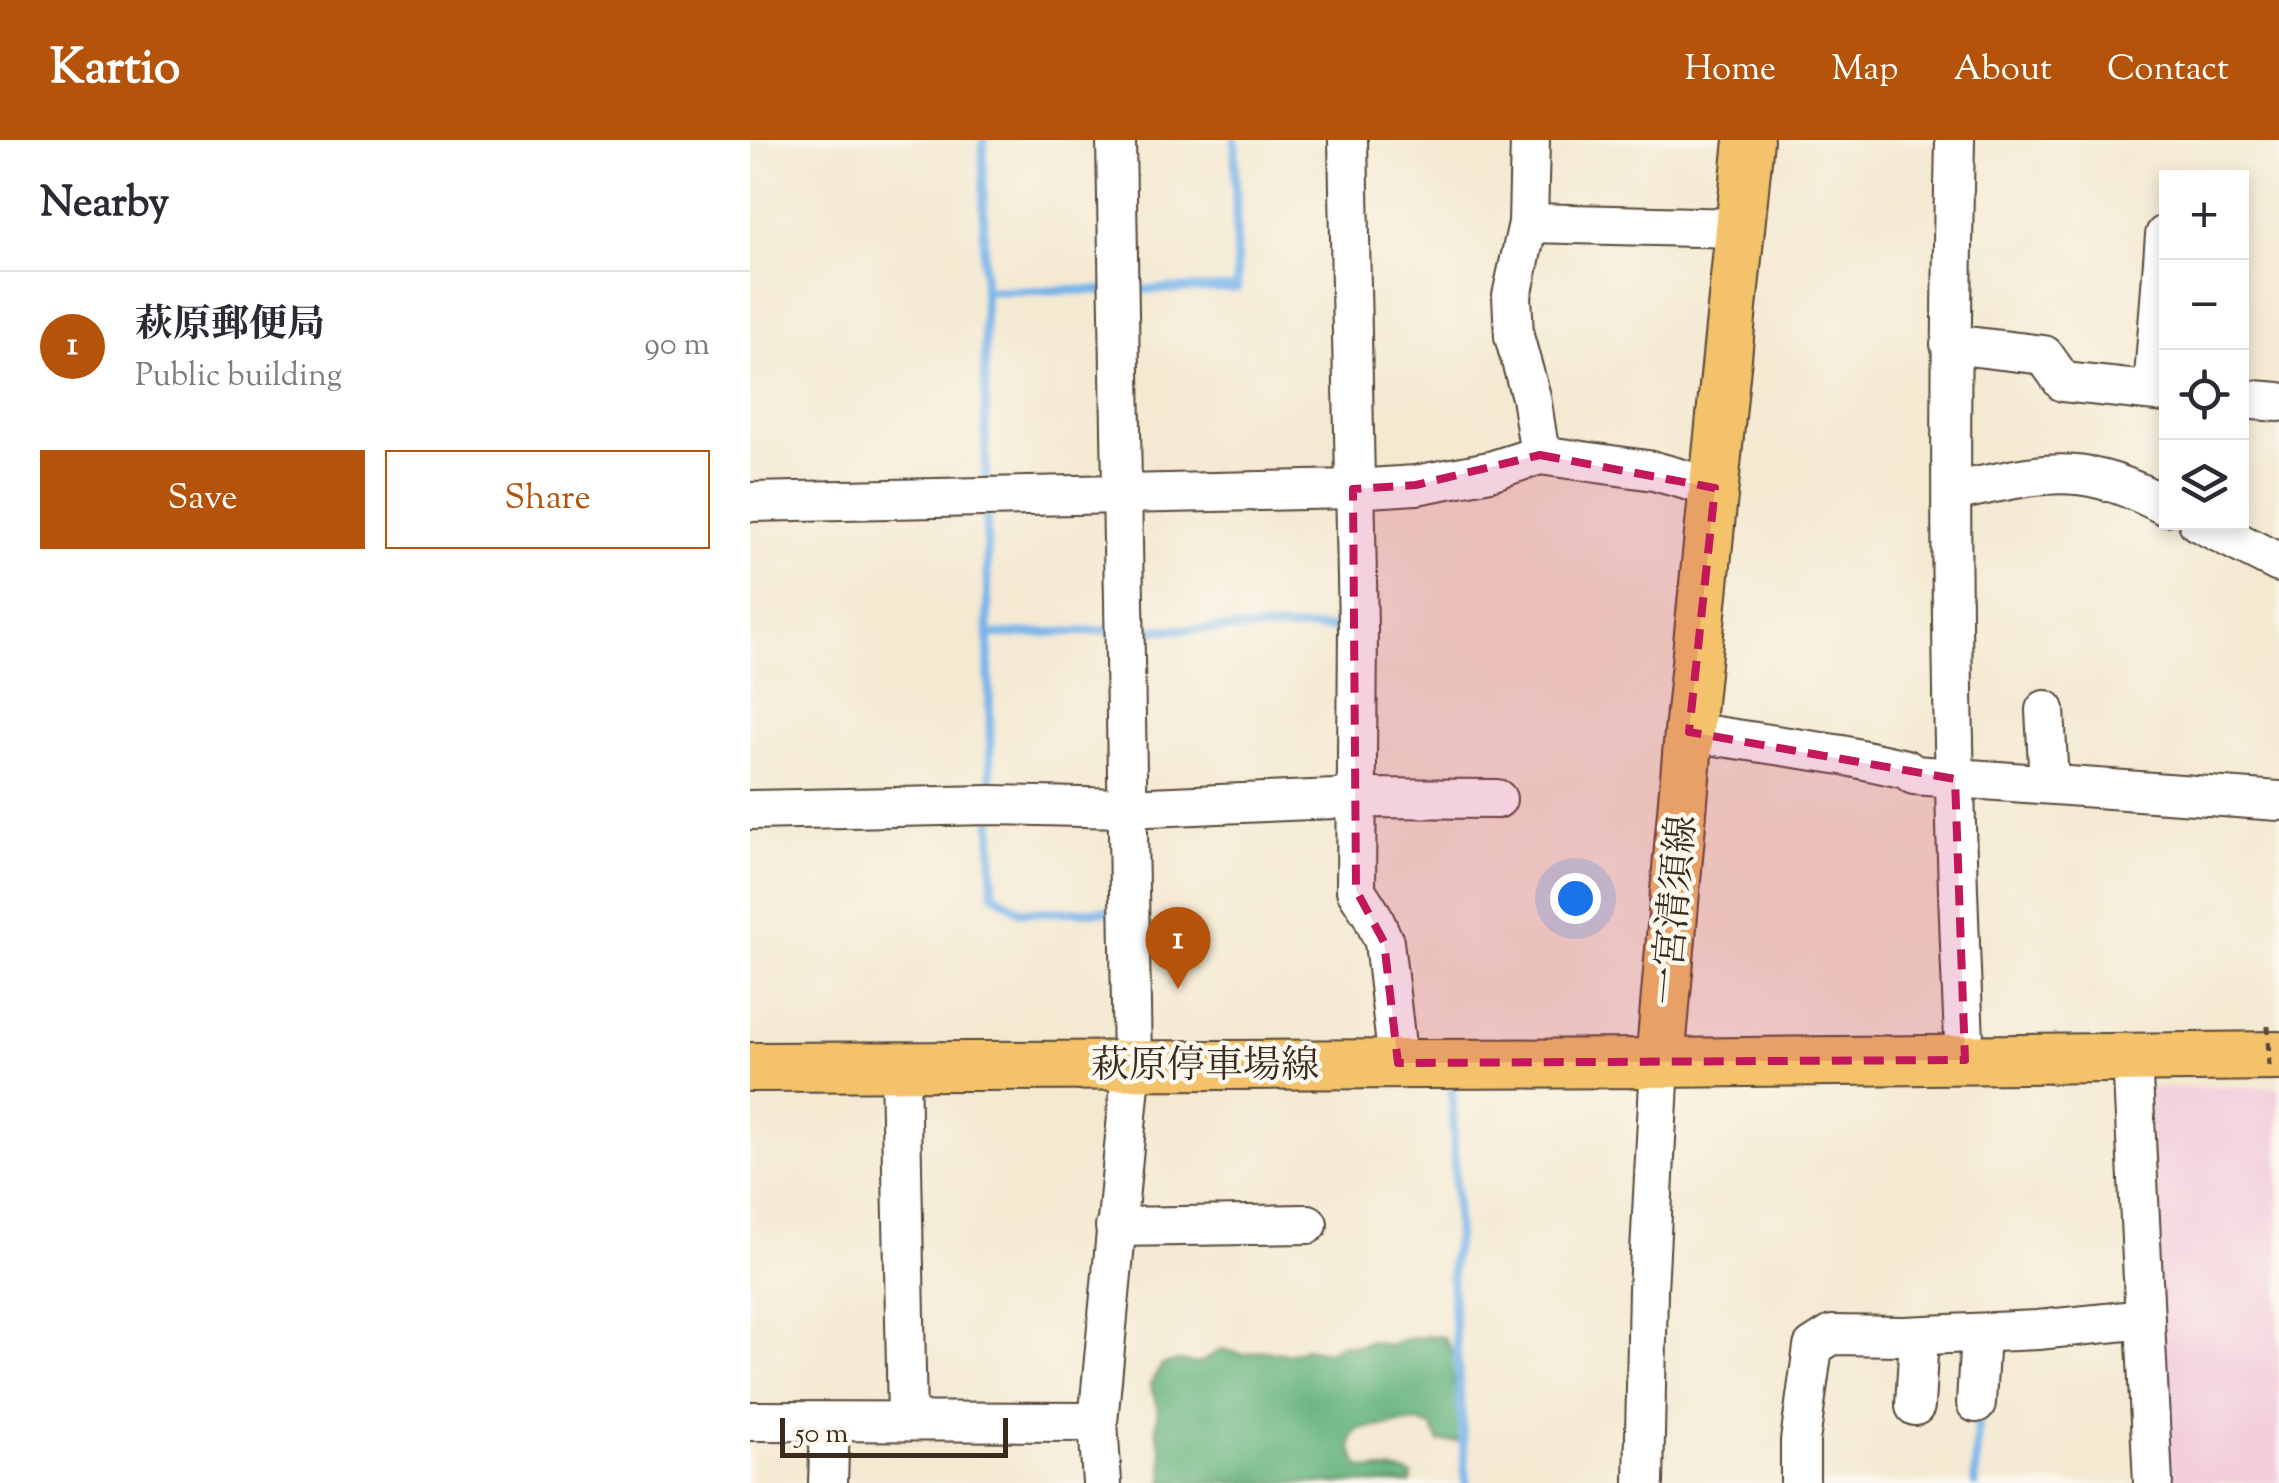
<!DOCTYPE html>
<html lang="en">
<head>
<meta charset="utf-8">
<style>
	:root { --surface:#fff; --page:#f7f7f7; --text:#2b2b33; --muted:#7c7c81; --line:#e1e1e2; --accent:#b45309 }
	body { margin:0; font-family:"Sorts Mill Goudy","Noto Serif JP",serif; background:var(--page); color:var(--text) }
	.controls { position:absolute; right:30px; top:30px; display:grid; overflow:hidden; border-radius:0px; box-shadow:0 5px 15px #0003 }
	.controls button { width:90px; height:90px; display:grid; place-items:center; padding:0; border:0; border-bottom:2px solid var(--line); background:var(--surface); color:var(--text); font:50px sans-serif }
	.scale { position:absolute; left:30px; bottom:25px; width:228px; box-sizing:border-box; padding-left:10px; border:5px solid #3b2a1e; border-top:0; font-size:28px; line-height:35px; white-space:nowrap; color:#3b2a1e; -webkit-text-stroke:8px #fbf7ec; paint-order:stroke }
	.you { position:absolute; left:825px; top:758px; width:35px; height:35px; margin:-25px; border:8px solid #fff; border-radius:50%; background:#1a73e8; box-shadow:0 0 0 15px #1a73e833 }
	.badge { display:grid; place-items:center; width:65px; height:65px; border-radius:50%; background:var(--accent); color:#fff; font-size:32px; font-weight:700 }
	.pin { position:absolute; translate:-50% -82px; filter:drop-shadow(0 2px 5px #0008) }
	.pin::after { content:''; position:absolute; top:52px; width:35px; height:30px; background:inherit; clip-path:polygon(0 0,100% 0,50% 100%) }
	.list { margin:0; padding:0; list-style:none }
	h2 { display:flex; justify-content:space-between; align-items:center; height:130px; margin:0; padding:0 40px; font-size:42px }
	h2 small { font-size:32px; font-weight:400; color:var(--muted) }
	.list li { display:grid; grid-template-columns:65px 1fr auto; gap:30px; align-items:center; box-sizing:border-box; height:150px; padding:0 40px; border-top:2px solid var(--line) }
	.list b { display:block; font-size:38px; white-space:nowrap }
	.list p { margin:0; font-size:32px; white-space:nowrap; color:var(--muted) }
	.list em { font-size:32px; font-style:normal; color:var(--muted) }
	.actions { display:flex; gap:20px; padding:30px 40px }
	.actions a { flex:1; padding:22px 0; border:2px solid var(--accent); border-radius:0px; text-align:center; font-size:35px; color:var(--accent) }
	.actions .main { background:var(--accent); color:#fff }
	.icon { flex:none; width:55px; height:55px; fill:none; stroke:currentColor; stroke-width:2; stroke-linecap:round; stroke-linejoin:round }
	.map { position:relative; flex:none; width:1529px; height:1343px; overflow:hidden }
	header { display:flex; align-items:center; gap:60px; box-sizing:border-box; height:140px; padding:0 50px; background:var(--accent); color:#fff }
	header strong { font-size:48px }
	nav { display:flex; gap:55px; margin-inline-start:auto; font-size:35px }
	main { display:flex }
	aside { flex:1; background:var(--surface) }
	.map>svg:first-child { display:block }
	.built { fill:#f3cfde }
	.forest { fill:#66b47e; stroke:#506f4e; stroke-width:2.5 }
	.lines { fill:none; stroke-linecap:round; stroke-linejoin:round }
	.stream { stroke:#78b4ea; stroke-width:9 }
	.minor-casing { stroke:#574739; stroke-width:42 }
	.major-casing { stroke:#574739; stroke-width:52 }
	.minor { stroke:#fff; stroke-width:38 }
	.major { stroke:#f3c26a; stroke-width:48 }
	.path-bridge { stroke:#574739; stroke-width:5; stroke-dasharray:8 8; stroke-linecap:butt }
	.marked { fill:#c2185b; fill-opacity:0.2; stroke:#c2185b; stroke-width:8; stroke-dasharray:20 12; stroke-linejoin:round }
	.labels { text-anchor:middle; stroke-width:9; stroke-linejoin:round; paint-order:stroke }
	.street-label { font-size:38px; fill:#3b2a1e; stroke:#fbf7ec }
</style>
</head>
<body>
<header>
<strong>Kartio</strong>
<nav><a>Home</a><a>Map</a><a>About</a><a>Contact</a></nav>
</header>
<main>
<aside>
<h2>Nearby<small></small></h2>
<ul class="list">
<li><span class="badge">1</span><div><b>萩原郵便局</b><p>Public building</p></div><em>90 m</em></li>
</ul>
<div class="actions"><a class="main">Save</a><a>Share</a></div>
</aside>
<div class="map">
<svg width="1529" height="1343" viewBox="0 0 1529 1343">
	<rect width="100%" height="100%" fill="#fbf7ec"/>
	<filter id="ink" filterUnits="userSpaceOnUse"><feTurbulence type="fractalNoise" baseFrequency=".01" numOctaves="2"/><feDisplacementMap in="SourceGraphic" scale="20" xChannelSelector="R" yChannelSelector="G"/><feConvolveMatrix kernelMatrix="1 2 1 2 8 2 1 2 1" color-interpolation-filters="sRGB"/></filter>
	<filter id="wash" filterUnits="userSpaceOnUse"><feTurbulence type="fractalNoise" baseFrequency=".0048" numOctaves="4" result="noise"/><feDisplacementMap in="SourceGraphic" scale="40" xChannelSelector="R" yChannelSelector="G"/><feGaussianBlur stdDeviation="2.25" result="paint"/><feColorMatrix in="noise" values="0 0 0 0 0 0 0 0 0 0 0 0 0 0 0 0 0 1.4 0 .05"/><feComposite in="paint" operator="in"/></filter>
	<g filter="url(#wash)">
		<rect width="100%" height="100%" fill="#f4e9d1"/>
		<polygon class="built" points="1529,947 1529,1343 1416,1343 1397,948"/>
		<path class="forest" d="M681 1196 694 1197 707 1223 704 1241 713 1291 708 1301 689 1302 682 1287 668 1282 608 1289C596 1302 602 1313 610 1327 628 1333 643 1327 662 1335L661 1343H414L413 1315 406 1291 408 1268 400 1244 412 1225 429 1221 448 1224 472 1209 495 1215 514 1210 539 1214 556 1208 576 1212 591 1204 608 1206 621 1201 641 1206 652 1200Z"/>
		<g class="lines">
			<g class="stream">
				<polyline points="233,0 236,346"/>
				<polyline points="378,150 487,148 485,0"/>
				<polyline points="235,151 358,150"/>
				<polyline points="236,366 241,656"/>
				<polyline points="382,490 599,488"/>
				<polyline points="239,495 366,490"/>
				<polyline points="241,676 243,753 271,772 362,771"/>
				<polyline points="702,949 707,1096 702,1122 702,1146 716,1343"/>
				<polyline points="1225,1343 1228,1273"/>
			</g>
		</g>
	</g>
	<g filter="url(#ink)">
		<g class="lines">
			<g class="minor-casing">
				<g id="minor">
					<polyline points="598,0 608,488 606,750 622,775 634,802 648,923"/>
					<polyline points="780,0 778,83 762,156 764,196 781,257 790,315"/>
					<path d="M1205 0C1198 306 1200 614 1215 920"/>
					<polyline points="778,83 990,88"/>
					<polyline points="1200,204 1294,215 1313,242 1416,253"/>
					<polyline points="1403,251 1415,95"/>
					<polyline points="1492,259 1529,262"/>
					<path d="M1202 352C1295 333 1328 319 1416 366"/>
					<polyline points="0,362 603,349 666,345 740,331 790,315 904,331 965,348"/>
					<polyline points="1448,382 1529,423"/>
					<polyline points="1295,570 1299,644"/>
					<polyline points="939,592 1092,615 1156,629 1164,635 1529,661"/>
					<polyline points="0,670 241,665 376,668 608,658 747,659"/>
					<polyline points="1382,917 1403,1343"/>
					<polyline points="150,926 157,1280"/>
					<polyline points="365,1087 558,1084"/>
					<polyline points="1226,1263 1230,1193"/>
					<polyline points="1165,1266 1169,1196"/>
					<polyline points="0,1281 348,1282"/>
					<polyline points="78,1343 80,1282"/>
					<polyline points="352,1343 348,1282 382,923 366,0"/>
					<polyline points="894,1343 898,1150 910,923"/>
					<polyline points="1050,1343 1050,1301 1063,1207 1082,1195 1154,1196 1288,1190 1395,1179"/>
				</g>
			</g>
			<g class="major-casing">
				<g id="major">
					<polyline points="910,923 939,592 999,0"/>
					<polyline points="0,927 910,923 1529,916"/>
				</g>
			</g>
			<use href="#minor" class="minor"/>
			<use href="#major" class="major"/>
			<polyline class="path-bridge" points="1518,886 1519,932"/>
		</g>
	</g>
	<path class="marked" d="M790 315 965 348 939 592 1205 639 1215 920 648 923 634 802 606 750 603 349 666 345Z"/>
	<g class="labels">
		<g class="street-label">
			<text transform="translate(923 770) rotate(-85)" y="13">一宮清須線</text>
			<text x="455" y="937">萩原停車場線</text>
		</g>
	</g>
</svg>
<div class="controls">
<button>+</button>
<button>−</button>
<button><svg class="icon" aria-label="locate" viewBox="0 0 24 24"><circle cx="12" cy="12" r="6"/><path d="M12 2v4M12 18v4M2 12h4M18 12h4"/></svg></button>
<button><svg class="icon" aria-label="layers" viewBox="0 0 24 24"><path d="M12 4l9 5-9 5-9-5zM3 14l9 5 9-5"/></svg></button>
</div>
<div class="scale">50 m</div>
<div class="you"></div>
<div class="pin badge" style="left:428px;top:849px">1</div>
</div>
</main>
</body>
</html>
